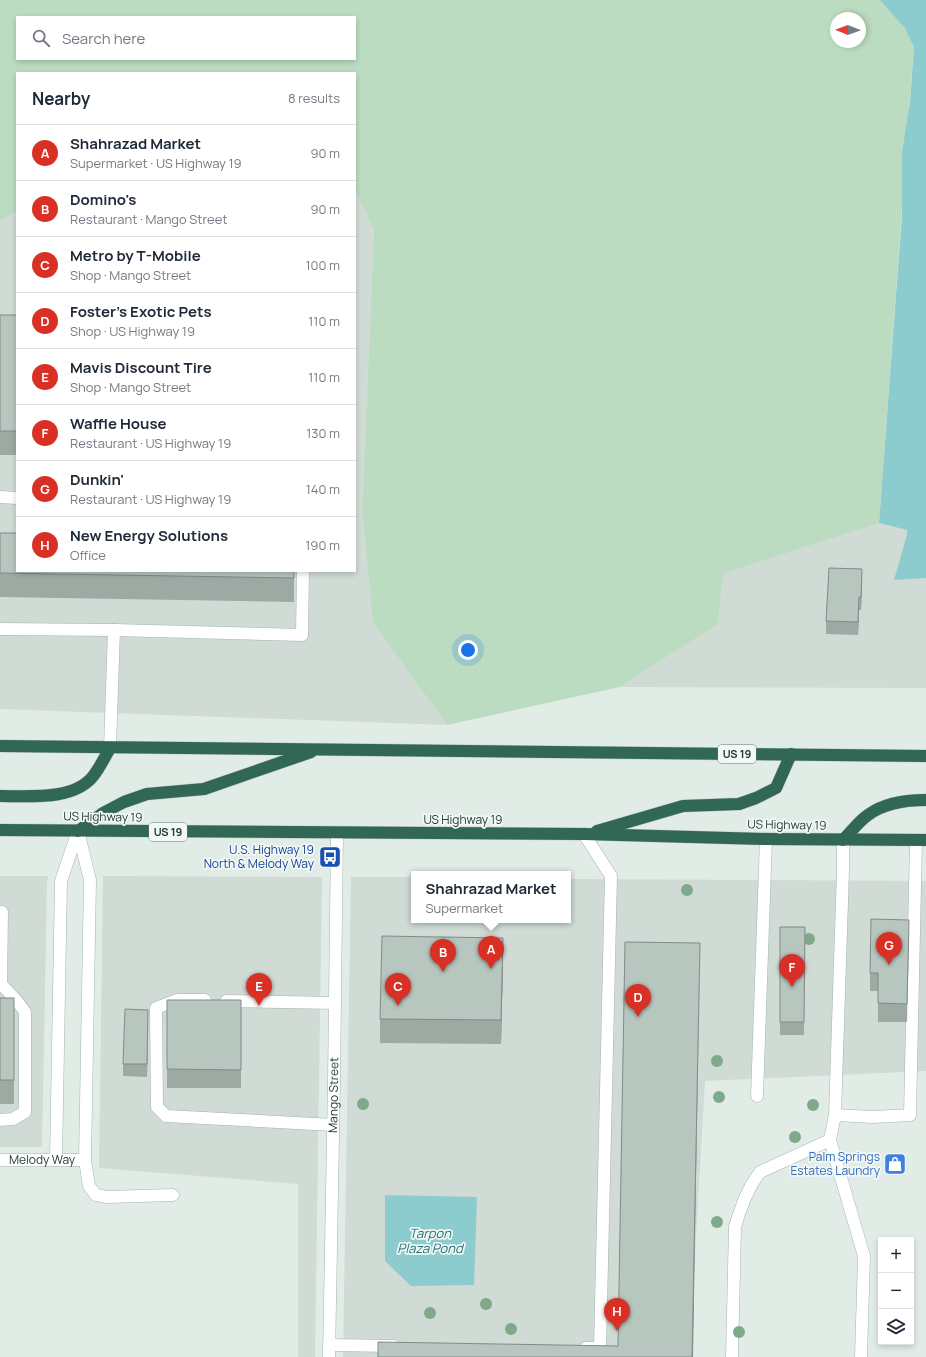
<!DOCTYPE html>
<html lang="en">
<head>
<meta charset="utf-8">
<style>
	:root { --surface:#fff; --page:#f2f2f3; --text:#1f2937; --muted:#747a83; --line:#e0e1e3; --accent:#d93025 }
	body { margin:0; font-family:Manrope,sans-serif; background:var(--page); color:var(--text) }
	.controls { position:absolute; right:12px; bottom:12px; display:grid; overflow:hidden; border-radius:0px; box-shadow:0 2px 6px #0003 }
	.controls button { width:36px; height:36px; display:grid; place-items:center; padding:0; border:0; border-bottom:1px solid var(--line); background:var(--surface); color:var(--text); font:20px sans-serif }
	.compass { position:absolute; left:830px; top:12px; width:36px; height:36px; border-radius:50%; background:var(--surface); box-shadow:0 2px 6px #0003; rotate:271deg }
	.you { position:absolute; left:468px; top:650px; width:14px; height:14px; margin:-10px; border:3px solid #fff; border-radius:50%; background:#1a73e8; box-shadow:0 0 0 6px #1a73e833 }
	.badge { display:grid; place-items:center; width:26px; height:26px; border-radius:50%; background:var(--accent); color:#fff; font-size:13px; font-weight:700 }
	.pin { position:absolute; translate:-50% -33px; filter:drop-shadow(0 1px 2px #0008) }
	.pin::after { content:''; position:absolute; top:21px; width:14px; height:12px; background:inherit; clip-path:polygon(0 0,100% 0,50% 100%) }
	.popup { position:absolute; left:411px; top:871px; width:160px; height:52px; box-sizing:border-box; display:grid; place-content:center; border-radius:0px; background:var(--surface); filter:drop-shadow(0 1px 3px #0005); font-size:13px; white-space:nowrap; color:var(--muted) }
	.popup b { font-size:15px; color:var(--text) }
	.popup::after { content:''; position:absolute; left:50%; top:100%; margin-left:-8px; border:8px solid transparent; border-top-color:var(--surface) }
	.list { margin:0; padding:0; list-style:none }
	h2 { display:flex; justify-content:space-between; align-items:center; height:52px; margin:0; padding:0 16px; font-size:17px }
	h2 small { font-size:13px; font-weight:400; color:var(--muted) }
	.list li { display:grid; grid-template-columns:26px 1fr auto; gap:12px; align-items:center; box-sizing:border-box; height:56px; padding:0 16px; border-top:1px solid var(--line) }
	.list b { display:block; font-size:15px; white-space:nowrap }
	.list p { margin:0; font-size:13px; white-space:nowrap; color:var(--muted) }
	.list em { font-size:13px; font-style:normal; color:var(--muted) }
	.icon { flex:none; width:22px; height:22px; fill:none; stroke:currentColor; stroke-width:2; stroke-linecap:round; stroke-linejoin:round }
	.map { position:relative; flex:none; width:926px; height:1357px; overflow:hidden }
	.search { position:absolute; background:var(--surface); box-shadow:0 2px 6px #0003; left:16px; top:16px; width:340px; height:44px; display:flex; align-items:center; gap:10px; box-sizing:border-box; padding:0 14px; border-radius:0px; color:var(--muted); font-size:15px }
	.panel { position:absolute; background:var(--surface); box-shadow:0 2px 6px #0003; left:16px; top:72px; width:340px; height:500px; border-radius:0px }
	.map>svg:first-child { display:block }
	.built { fill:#d0dbd5 }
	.green { fill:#bcdcc1; fill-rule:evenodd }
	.water { fill:#8cccce }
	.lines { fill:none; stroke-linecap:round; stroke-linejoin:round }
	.minor-casing { stroke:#a5b4ac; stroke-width:13 }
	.highway-casing { stroke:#c1c8c6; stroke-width:13 }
	.minor { stroke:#fff; stroke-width:12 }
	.highway { stroke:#306755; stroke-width:12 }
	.tree { fill:#80a88b }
	.wall { fill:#9daaa4 }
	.shaded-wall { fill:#808b86 }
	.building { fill:#b7c6bf; stroke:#808b86 }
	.labels { text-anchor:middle; stroke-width:3.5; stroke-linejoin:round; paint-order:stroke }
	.shield { fill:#f2f8f5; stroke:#61746c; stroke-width:1 }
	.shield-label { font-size:11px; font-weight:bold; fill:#233c32 }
	.street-label { font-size:12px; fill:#233c32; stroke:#f2f8f5 }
	.transit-label { font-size:12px; fill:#164399; stroke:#f2f8f5; text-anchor:end }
	.shop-label { font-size:12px; fill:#366cbe; stroke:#f2f8f5; text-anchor:end }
	.water-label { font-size:13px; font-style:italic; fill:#1f7175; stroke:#f2f8f5 }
</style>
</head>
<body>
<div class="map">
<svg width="926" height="1357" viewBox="0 0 926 1357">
	<rect width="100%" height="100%" fill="#e2ece6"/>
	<g class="built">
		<polygon points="355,189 374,229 362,509 373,623 447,725 0,709 0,221 17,211 17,571 355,571"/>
		<polygon points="879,523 926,534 926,688 620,687 718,624 723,574"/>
		<polygon points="0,876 48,876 47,881 42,1147 0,1147"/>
		<polygon points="103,876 322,877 315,1357 298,1357 298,1184 99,1168"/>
		<polygon points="351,877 414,877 414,920 568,920 568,879 926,881 926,1071 705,1081 689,1357 343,1357"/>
	</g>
	<path class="green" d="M0 0H915L917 3 879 523 723 574 718 624 620 687 447 725 373 623 362 509 374 230 355 189V73H17V211L0 221ZM17 17H355V59H17ZM836 18H860V42H836Z"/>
	<g class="water">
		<polygon points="880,0 926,0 926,578 894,580 907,535 907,530 879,523 902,215 902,153 910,102 914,47 905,28"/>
		<polygon points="385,1195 477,1197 474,1285 411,1286 385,1261"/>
	</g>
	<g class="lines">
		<g class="minor-casing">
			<g id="minor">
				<polyline points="0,497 17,498"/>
				<polyline points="0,629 114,630 302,635 303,571"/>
				<polyline points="110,748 114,630"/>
				<polyline points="78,831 90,880 85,1160 89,1186 96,1195 107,1197 173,1195"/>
				<polyline points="584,834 611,876 600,1348 586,1348"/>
				<polyline points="843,840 843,871 835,1115 830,1140 864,1256 861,1357"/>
				<polyline points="205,1000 177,1000 156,1008 157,1107 166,1116 333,1125"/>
				<polyline points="226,1001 335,1003"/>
				<polyline points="757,1096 766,839"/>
				<polyline points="835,1115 873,1117 910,1115 916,840"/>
				<polyline points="0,1120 13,1119 25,1112 25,1012 16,1000 1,984 2,912"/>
				<path id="s1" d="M0 1160H85"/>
				<polyline points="56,1160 61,881 78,831"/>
				<polyline points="329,1345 394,1346"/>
				<path id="s2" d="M329 1357 334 1082 337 833"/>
				<polyline points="732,1357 735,1227 739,1214 745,1198 752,1184 760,1172 830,1140"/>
			</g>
		</g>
		<g class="highway-casing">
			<g id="highway">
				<polyline points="0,746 926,756"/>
				<path d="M0 796C29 796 75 801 94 775 100 767 105 757 110 748"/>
				<polyline points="0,830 584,834 766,839 926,840"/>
				<polyline points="78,831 103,813 124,802 147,794 204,789 311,752"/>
				<polyline points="597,831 683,806 739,804 756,798 776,788 791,754"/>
				<path d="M843 840C851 832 859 821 868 815 884 803 907 800 926 800"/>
			</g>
		</g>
		<use href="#minor" class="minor"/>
		<use href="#highway" class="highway"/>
	</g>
	<g class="tree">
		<circle cx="687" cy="890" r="6"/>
		<circle cx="809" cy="939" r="6"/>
		<circle cx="717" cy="1061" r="6"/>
		<circle cx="719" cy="1097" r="6"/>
		<circle cx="363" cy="1104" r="6"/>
		<circle cx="813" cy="1105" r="6"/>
		<circle cx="795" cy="1137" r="6"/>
		<circle cx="717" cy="1222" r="6"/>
		<circle cx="486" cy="1304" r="6"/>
		<circle cx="430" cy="1313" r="6"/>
		<circle cx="511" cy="1329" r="6"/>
		<circle cx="739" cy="1332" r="6"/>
	</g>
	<g class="wall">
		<rect x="0" y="315" width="17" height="140"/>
		<polygon points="0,533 17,571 294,571 294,602 0,597"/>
		<polygon points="862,582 861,610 859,610 858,635 826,634 826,621"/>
		<polygon points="780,927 805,927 804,1035 780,1035"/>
		<polygon points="909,938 907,1022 878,1022 878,991 870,991 870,973"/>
		<polygon points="503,962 501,1044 380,1043 380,1019"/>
		<rect x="0" y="998" width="14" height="106"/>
		<rect x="167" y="1000" width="74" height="88"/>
		<polygon points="148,1022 147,1077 123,1076 123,1064"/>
	</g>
	<g class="shaded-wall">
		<polygon points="862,569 862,582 861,610 861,597"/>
		<polygon points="859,597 859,610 858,635 858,622"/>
		<polygon points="503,938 503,962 501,1044 501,1020"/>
		<polygon points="700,943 693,1357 692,1357"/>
		<polygon points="148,1010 148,1022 147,1077 147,1064"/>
	</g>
	<g class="building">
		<rect x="0" y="315" width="17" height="116"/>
		<polygon points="0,533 17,533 17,571 294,571 294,578 0,573"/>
		<polygon points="829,568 862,569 861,597 859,597 858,622 826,621"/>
		<polygon points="871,919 909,920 907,1004 878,1003 878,973 870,973"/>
		<polygon points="780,927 805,927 804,1022 780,1022"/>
		<polygon points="382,936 503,938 501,1020 380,1019"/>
		<polygon points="625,942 700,943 692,1357 378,1357 378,1342 618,1346"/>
		<rect x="0" y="998" width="14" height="82"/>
		<polygon points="167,1000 241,1000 241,1070 167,1069"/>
		<polygon points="125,1009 148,1010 147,1064 123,1064"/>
	</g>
	<defs>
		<g id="bus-square" transform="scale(1.15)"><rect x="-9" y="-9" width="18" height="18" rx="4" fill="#1a4fb4" stroke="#f2f8f5"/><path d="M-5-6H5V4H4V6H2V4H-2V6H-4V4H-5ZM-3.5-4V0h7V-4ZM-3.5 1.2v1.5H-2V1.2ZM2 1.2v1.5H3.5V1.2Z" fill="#fff"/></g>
		<g id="shop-square" transform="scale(1.15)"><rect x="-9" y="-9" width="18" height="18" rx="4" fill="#3f7fe0" stroke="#f2f8f5"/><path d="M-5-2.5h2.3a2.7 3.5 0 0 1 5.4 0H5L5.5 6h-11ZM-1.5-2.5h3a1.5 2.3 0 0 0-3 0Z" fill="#fff"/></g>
	</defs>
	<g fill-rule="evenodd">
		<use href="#bus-square" x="330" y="857"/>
		<use href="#shop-square" x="895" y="1164"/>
	</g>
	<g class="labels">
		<g class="shield">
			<rect x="718" y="745" width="38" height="18" rx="3"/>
			<rect x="149" y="823" width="38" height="18" rx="3"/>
		</g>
		<g class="shield-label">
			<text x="737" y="758">US 19</text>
			<text x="168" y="836">US 19</text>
		</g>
		<g class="street-label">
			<text transform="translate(103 817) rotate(1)" y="4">US Highway 19</text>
			<text x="463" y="824">US Highway 19</text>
			<text transform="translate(787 825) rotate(1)" y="4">US Highway 19</text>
			<text dy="4" stroke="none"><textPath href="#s2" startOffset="262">Mango Street</textPath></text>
			<text dy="4" stroke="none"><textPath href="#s1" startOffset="42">Melody Way</textPath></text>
		</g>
		<g class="transit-label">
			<text x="314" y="854">U.S. Highway 19<tspan x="314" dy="14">North &amp; Melody Way</tspan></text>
		</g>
		<g class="shop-label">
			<text x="880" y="1161">Palm Springs<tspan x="880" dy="14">Estates Laundry</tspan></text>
		</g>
		<g class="water-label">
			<text x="430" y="1238">Tarpon<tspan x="430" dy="15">Plaza Pond</tspan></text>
		</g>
	</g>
</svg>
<div class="controls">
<button>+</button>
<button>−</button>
<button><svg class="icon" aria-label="layers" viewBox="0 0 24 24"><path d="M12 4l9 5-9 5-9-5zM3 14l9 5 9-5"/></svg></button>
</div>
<svg class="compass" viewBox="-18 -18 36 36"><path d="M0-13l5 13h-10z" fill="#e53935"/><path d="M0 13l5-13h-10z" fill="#747a83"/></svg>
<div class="you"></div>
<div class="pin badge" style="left:491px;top:969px">A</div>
<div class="popup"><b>Shahrazad Market</b>Supermarket</div>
<div class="pin badge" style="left:443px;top:972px">B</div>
<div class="pin badge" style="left:398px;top:1006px">C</div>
<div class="pin badge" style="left:638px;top:1017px">D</div>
<div class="pin badge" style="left:259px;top:1006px">E</div>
<div class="pin badge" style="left:792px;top:987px">F</div>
<div class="pin badge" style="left:889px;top:965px">G</div>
<div class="pin badge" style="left:617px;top:1331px">H</div>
<div class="search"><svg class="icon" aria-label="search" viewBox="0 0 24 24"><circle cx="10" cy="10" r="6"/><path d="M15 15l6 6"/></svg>Search here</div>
<section class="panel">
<h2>Nearby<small>8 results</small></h2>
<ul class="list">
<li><span class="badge">A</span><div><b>Shahrazad Market</b><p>Supermarket · US Highway 19</p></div><em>90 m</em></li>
<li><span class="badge">B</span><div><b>Domino's</b><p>Restaurant · Mango Street</p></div><em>90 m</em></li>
<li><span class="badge">C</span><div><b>Metro by T-Mobile</b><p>Shop · Mango Street</p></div><em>100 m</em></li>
<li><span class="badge">D</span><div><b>Foster's Exotic Pets</b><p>Shop · US Highway 19</p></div><em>110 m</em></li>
<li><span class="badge">E</span><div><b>Mavis Discount Tire</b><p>Shop · Mango Street</p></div><em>110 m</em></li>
<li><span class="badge">F</span><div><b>Waffle House</b><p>Restaurant · US Highway 19</p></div><em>130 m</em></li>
<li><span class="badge">G</span><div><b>Dunkin'</b><p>Restaurant · US Highway 19</p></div><em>140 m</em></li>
<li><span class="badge">H</span><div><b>New Energy Solutions</b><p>Office</p></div><em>190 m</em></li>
</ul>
</section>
</div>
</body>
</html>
